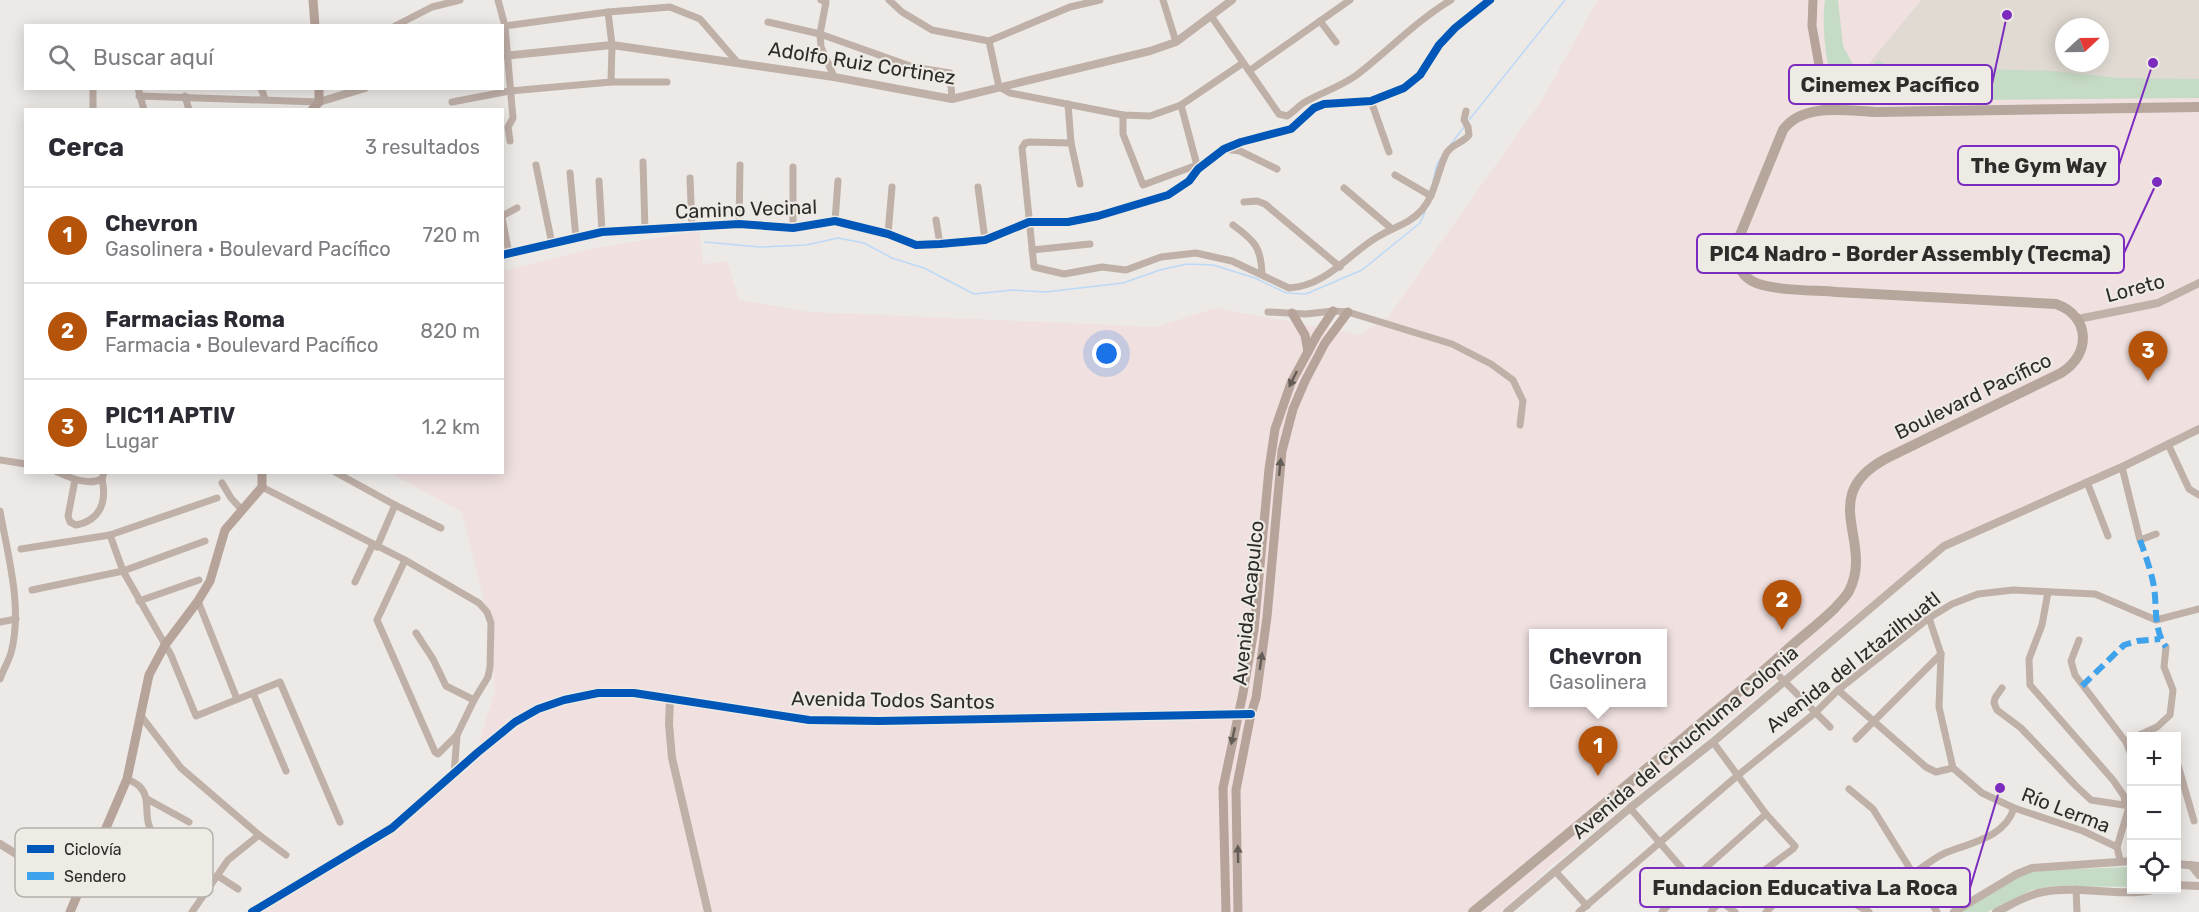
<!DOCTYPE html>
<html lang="es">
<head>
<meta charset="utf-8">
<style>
	:root { --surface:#fff; --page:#f2f2f3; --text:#2b2b33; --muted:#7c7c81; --line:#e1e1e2; --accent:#b45309 }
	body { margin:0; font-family:Rubik,sans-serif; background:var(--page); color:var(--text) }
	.controls { position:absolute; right:18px; bottom:18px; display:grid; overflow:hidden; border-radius:0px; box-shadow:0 3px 15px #0003 }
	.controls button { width:54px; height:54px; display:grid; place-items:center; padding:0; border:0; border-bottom:2px solid var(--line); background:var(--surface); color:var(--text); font:30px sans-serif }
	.compass { position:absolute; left:2055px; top:18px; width:54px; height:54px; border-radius:50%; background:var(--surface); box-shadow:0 3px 15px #0003; rotate:68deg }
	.you { position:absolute; left:1107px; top:354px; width:21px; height:21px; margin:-15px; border:4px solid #fff; border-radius:50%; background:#1a73e8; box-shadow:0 0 0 9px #1a73e833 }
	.badge { display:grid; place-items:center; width:39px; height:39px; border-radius:50%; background:var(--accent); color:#fff; font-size:20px; font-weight:700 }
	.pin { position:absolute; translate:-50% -50px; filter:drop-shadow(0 2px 3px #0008) }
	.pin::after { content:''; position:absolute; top:32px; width:21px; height:18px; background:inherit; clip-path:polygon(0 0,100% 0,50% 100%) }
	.popup { position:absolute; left:1529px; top:629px; width:138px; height:78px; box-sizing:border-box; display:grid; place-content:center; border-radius:0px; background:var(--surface); filter:drop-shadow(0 2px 4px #0005); font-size:20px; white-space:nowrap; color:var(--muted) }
	.popup b { font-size:22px; color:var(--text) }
	.popup::after { content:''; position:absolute; left:50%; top:100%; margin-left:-12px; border:12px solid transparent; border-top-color:var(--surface) }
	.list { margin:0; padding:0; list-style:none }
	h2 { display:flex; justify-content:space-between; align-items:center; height:78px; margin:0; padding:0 24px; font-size:26px }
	h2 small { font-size:20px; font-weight:400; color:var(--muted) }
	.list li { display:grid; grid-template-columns:39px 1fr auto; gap:18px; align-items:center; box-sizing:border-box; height:96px; padding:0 24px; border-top:2px solid var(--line) }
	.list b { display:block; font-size:22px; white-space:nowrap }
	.list p { margin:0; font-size:20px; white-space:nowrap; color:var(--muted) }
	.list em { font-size:20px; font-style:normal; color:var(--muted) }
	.icon { flex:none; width:33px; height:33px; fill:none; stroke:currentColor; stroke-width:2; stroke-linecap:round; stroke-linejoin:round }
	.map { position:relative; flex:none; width:2199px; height:912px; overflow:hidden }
	.search { position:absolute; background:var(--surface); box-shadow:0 3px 15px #0003; left:24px; top:24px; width:480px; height:66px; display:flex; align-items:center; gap:15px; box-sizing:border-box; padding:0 21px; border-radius:0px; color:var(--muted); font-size:22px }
	.panel { position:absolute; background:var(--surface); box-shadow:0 3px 15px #0003; left:24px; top:108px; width:480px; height:366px; border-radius:0px }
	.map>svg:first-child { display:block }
	.built { fill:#e0dad2; fill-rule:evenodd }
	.industrial { fill:#f0e0e0; fill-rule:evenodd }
	.green { fill:#c6dbc6 }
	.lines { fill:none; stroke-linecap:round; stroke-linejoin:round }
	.stream { stroke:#bcd9f8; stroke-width:1.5 }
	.minor { stroke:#bfb0a8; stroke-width:7 }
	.tertiary { stroke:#bfb0a8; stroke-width:8 }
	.secondary { stroke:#b6a39a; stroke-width:9 }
	.primary { stroke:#b7a69b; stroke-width:10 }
	.quiet { stroke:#3ea3eb; stroke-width:6; stroke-dasharray:12 6; stroke-linecap:butt }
	.cycleway-casing { stroke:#eeeae4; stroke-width:11 }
	.cycleway { stroke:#0057b8; stroke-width:8 }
	.oneway { fill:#645c57 }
	.labels { text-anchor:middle; stroke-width:4.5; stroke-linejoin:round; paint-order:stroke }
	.street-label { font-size:20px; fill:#2d2c2a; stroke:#eeeae4 }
	.key { fill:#eeeae4; stroke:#b4b1ac; stroke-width:1.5 }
	.key-label { font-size:16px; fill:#2d2c2a }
	.leader { fill:none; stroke:#7b2cbf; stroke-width:2 }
	.callout-dot { fill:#7b2cbf; stroke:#eeeae4; stroke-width:2 }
	.callout { fill:#eeeae4; stroke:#7b2cbf; stroke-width:2 }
	.callout-label { font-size:21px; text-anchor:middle; font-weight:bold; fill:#2d2c2a }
</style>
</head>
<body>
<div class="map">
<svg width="2199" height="912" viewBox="0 0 2199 912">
	<rect width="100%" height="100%" fill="#ece9e6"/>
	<path class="built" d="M1921 0H2199V79L1852 83ZM2064 27H2100V63H2064Z"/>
	<path class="industrial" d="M1598 0H1921L1853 83 2199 79V425L2116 465 1945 541 1550 867 1500 912H258L385 835 474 759 495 691 488 616 462 512 390 473 502 472 503 271 591 249 699 231 703 264 727 261 739 300 808 312 1156 327 1216 308 1361 335 1388 317 1408 289 1542 100ZM1534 634H1662V702H1534Z"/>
	<g class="green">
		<path d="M1825 0H1838L1843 46 1860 77 1878 60 1887 66 2053 71 2118 78 2199 79V98L1843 101C1826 84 1821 24 1825 0Z"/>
		<polygon points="2131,867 2131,887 2055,886 2032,890 1987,912 1960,912 2026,873 2047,870"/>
	</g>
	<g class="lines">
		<g class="stream">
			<polyline points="1469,120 1565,0"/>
			<polyline points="1451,144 1464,127"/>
			<polyline points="1433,181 1437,164 1441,158"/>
			<polyline points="705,242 760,247 806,245 838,238 864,243 892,258 924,268 974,294 1013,290 1045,292 1123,283 1160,270 1187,264 1213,265 1255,278 1286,293 1306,294 1362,270 1420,223 1425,212"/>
		</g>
		<g class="minor">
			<polyline points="498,0 505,26 511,96 513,118 508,127 510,141"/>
			<polyline points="821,0 826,2 820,34 821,47 834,77"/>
			<polyline points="889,0 902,12 932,30 989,41 1070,7 1100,0"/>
			<polyline points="1163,0 1176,42"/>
			<polyline points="608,12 612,45 611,82"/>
			<path d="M1211 16 1279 114 1287 116C1294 112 1298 106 1305 102 1322 92 1341 87 1358 74 1389 50 1416 21 1451 0"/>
			<polyline points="1320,21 1336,42"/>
			<polyline points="768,22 820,34 913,67 950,73 952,99"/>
			<polyline points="395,26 432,7 460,0"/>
			<polyline points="505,26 608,12 670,7 700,19 738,63"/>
			<polyline points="989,41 999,87 1010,93 1123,115 1150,116 1181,105 1243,63"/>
			<polyline points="1249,71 1350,0"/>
			<polyline points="138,88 144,110"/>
			<polyline points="261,88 265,99"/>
			<polyline points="139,96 319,102"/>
			<polyline points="185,96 189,110"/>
			<polyline points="1371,101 1389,152"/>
			<polyline points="452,102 510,91 611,82 667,82"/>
			<polyline points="1068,104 1071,143 1080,184"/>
			<polyline points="1181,105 1198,169"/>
			<polyline points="93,110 93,88"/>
			<polyline points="1123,115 1123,134 1143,185 1197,165"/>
			<path d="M1071 143 1030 142 1025 143 1022 148 1034 267 1064 274 1102 267 1126 270 1161 257 1196 253 1232 261 1289 288C1327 286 1349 253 1379 236 1394 227 1409 224 1422 210 1435 194 1437 174 1445 156 1450 144 1462 144 1469 135L1468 127 1464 120 1466 111"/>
			<polyline points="1224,149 1240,151 1277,169"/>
			<polyline points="643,162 645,230"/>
			<polyline points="536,165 552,244"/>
			<polyline points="570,173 576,238"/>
			<polyline points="1395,175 1431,196"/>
			<polyline points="690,178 692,228"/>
			<polyline points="599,181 602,232"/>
			<polyline points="978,187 985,240"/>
			<polyline points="1344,188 1392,229"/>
			<polyline points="1244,202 1257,201 1265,204 1340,267"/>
			<polyline points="502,216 517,208"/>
			<polyline points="502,218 509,253"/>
			<polyline points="936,220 940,244"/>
			<polyline points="835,221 838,181"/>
			<polyline points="739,224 740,165"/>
			<path d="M1233 225C1255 241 1261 247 1262 274"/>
			<polyline points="793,228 793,167"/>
			<polyline points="888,234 892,187"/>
			<polyline points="1032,250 1090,244"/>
			<polyline points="502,255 602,232 739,224 793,228 835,221 888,234 916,245 940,244 985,240 1029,222 1068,222 1098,216 1168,195 1189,181 1198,169 1224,149 1241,142 1291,129 1314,108 1324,104 1371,101 1404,88 1420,75 1439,45 1455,28 1490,0"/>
			<polyline points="1268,312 1306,314 1333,311 1348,312 1452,344 1491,364 1513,380 1523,401 1520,425"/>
			<polyline points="2168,444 2189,489 2199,495"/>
			<polyline points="0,460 26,464"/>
			<polyline points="2122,467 2140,540 2156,534"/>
			<path d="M57 472C71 478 88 486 102 479L104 472"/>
			<polyline points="335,472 395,505 377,547"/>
			<path d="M75 480 68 516 70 522 76 525C101 520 107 501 102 479"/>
			<polyline points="2087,482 2108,536"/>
			<polyline points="222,483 231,498 242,510"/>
			<polyline points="262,487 405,560 479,603 487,612 491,623 490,667 488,677 474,700 457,735 438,754 435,752 377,620 405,560"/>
			<polyline points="395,505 441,528"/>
			<path d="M0 511C8 557 23 607 11 653 8 662 3 671 0 679"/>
			<polyline points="110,535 123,571 171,655 196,716 280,682 340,822"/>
			<polyline points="21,549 110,535 217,498"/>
			<polyline points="355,582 373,544"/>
			<polyline points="32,590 123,571 205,541"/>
			<polyline points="2048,592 2042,625 2029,659 2030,685 2113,780 2124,796 2125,804"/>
			<polyline points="139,601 199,580"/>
			<polyline points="198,601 237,699"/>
			<polyline points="1929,618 1941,654 1939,707 1953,768 1982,793 2014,808 2083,831 2117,847"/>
			<polyline points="0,622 16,619"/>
			<polyline points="416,633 433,659 446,686 474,700"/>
			<polyline points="2079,640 2071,661 2075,675 2126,742 2132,757"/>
			<polyline points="1769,666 1830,727"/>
			<polyline points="2002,688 1995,698 1994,703 1997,710 2021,728 2076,786 2091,800 2130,806"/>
			<polyline points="1838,690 1926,767 1936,772 1953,768"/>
			<polyline points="253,693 286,771"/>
			<polyline points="141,716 181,768 259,835 286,855"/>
			<polyline points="2137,736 2157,727 2170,715 2173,690 2164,667 2166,647"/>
			<polyline points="1856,739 1941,654"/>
			<polyline points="2176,765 2178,765 2194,821"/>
			<polyline points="454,774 457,735"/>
			<path d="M127 779C131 781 136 783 139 786 154 799 139 822 157 837 167 847 187 852 200 857"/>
			<polyline points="1849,789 1873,809 1937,912"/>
			<polyline points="147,799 189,822"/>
			<polyline points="1630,808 1692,880 1735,912"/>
			<polyline points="2120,860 2117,847 2132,797"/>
			<polyline points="1556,872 1587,906"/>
			<path d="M1913 874C1923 867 1934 858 1945 853 1969 843 2005 838 2014 808"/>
			<polyline points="218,876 238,889"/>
			<polyline points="2076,889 2077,912"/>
			<polyline points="192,912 228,860 259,835"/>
			<polyline points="1579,912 1737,776 1815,713 1838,690 1929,618 1952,604 1978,594 2013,590 2095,594 2156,620 2199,609"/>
			<polyline points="1662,912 1692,880 1766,814"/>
			<polyline points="1711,912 1715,907 1793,849 1795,846 1766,814 1713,742"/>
			<polyline points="1766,912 1804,875 1869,912"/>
		</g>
		<g class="tertiary">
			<polyline points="502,56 612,45 834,77 952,99 1150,51 1176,42 1232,0"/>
			<polyline points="319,102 365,88"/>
			<polyline points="2078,319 2158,303 2199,283"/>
			<polyline points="670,699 669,724 672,758 708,912"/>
			<polyline points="0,844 78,892"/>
			<polyline points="2176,864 2199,866"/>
			<polyline points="2191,865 2199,875"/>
			<polyline points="2176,885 2199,886"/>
			<polyline points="252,912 392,828 477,753 515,722 538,709 564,700 598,693 634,693 809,720 879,721 1251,714"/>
			<polyline points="1507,912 1630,808 1713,742 1944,546 2122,467 2199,429"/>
			<polyline points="1954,912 2017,874 2032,868 2132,861"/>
			<path d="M1996 912C2011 905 2026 895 2043 892 2079 885 2117 897 2153 890"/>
		</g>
		<g class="secondary">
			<polyline points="313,0 315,26"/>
			<polyline points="1813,0 1812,26 1827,110"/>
			<polyline points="312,110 319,102 319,88"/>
			<polyline points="1292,313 1305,335 1308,352"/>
			<polyline points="70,912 127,779 149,675 165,645 198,601 210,581 225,530 262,487 262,472"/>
			<polyline points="1226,912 1223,788 1243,693 1254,630 1269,469 1275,429 1291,383 1317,335 1333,311"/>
			<polyline points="1238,912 1236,790 1251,714 1256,698 1267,617 1282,451 1293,409 1305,381 1325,343 1348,312"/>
		</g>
		<path class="primary" d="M1473 912C1551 848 1630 783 1707 718 1738 693 1768 667 1797 641 1810 630 1823 620 1835 608 1839 603 1846 597 1849 591 1875 541 1815 496 1887 458L2061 373C2091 355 2091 316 2056 304 1983 300 1910 296 1837 292 1815 290 1769 291 1752 281 1739 274 1735 259 1736 245L1783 130C1803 102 1847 111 1876 112L2199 107"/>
		<g class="quiet">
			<path d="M2140 540C2145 554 2150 568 2153 582 2158 604 2152 627 2166 647"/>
			<polyline points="2082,686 2124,645 2137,641 2160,639"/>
		</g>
		<g class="cycleway-casing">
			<g id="cycleway">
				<polyline points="502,255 602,232 739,224 793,228 835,221 888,234 916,245 940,244 985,240 1029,222 1068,222 1098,216 1168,195 1189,181 1198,169 1224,149 1241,142 1291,129 1314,108 1324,104 1371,101 1404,88 1420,75 1439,45 1455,28 1490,0"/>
				<polyline points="252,912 392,828 477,753 515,722 538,709 564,700 598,693 634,693 809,720 879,721 1251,714"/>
			</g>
		</g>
		<use href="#cycleway" class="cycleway"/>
	</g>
	<defs><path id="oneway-solid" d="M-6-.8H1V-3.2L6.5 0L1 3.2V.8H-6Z" transform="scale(1.5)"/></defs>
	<g class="oneway">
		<use href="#oneway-solid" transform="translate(1293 379) rotate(116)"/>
		<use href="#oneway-solid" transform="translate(1280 467) rotate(-84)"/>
		<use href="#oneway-solid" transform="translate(1261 661) rotate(-82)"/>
		<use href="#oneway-solid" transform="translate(1233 736) rotate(102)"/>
		<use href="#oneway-solid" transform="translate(1238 854) rotate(-91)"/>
	</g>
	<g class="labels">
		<g class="street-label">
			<text transform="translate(862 63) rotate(9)" y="7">Adolfo Ruiz Cortinez</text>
			<text transform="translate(746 209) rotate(-2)" y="7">Camino Vecinal</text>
			<text transform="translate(2135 288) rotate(-15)" y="7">Loreto</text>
			<text transform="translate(1973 396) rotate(-26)" y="7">Boulevard Pacífico</text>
			<text transform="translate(1248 603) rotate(-84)" y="7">Avenida Acapulco</text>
			<text transform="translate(1853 662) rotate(-38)" y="7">Avenida del Iztazilhuatl</text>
			<text transform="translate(893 700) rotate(1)" y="7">Avenida Todos Santos</text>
			<text transform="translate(1685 742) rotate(-40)" y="7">Avenida del Chuchuma Colonia</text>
			<text transform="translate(2066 810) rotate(21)" y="7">Río Lerma</text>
		</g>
	</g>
	<rect x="15" y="828" width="198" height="69" rx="9" class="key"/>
	<rect x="27" y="845" width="27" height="8" fill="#0057b8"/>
	<rect x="27" y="872" width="27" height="8" fill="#3ea3eb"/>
	<g class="key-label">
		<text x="64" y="855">Ciclovía</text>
		<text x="64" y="882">Sendero</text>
	</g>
	<path class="leader" d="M2007 15L1992 84M2153 63L2119 165M2157 182L2124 253M2000 788L1970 888"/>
	<g class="callout-dot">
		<circle cx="2007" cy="15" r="6"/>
		<circle cx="2153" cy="63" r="6"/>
		<circle cx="2157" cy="182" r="6"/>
		<circle cx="2000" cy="788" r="6"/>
	</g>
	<g class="callout">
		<rect x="1789" y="65" width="203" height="39" rx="6"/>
		<rect x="1958" y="146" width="161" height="39" rx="6"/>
		<rect x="1697" y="234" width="427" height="39" rx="6"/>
		<rect x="1640" y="868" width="330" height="39" rx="6"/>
	</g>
	<g class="callout-label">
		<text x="1890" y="92">Cinemex Pacífico</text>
		<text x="2039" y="173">The Gym Way</text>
		<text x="1910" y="261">PIC4 Nadro - Border Assembly (Tecma)</text>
		<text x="1805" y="895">Fundacion Educativa La Roca</text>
	</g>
</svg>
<div class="controls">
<button>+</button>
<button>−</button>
<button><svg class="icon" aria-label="locate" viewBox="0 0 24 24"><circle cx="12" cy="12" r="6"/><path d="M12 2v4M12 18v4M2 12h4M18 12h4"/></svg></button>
</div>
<svg class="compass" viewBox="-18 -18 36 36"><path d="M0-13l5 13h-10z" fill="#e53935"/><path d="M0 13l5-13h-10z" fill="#7c7c81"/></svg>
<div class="you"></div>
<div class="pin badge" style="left:1598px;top:776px">1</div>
<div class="popup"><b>Chevron</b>Gasolinera</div>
<div class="pin badge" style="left:1782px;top:630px">2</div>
<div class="pin badge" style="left:2148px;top:381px">3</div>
<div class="search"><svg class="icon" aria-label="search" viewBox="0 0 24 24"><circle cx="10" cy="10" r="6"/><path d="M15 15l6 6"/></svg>Buscar aquí</div>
<section class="panel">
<h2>Cerca<small>3 resultados</small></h2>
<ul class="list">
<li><span class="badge">1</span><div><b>Chevron</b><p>Gasolinera · Boulevard Pacífico</p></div><em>720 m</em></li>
<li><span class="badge">2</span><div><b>Farmacias Roma</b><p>Farmacia · Boulevard Pacífico</p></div><em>820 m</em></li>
<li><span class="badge">3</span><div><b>PIC11 APTIV</b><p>Lugar</p></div><em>1.2 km</em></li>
</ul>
</section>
</div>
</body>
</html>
